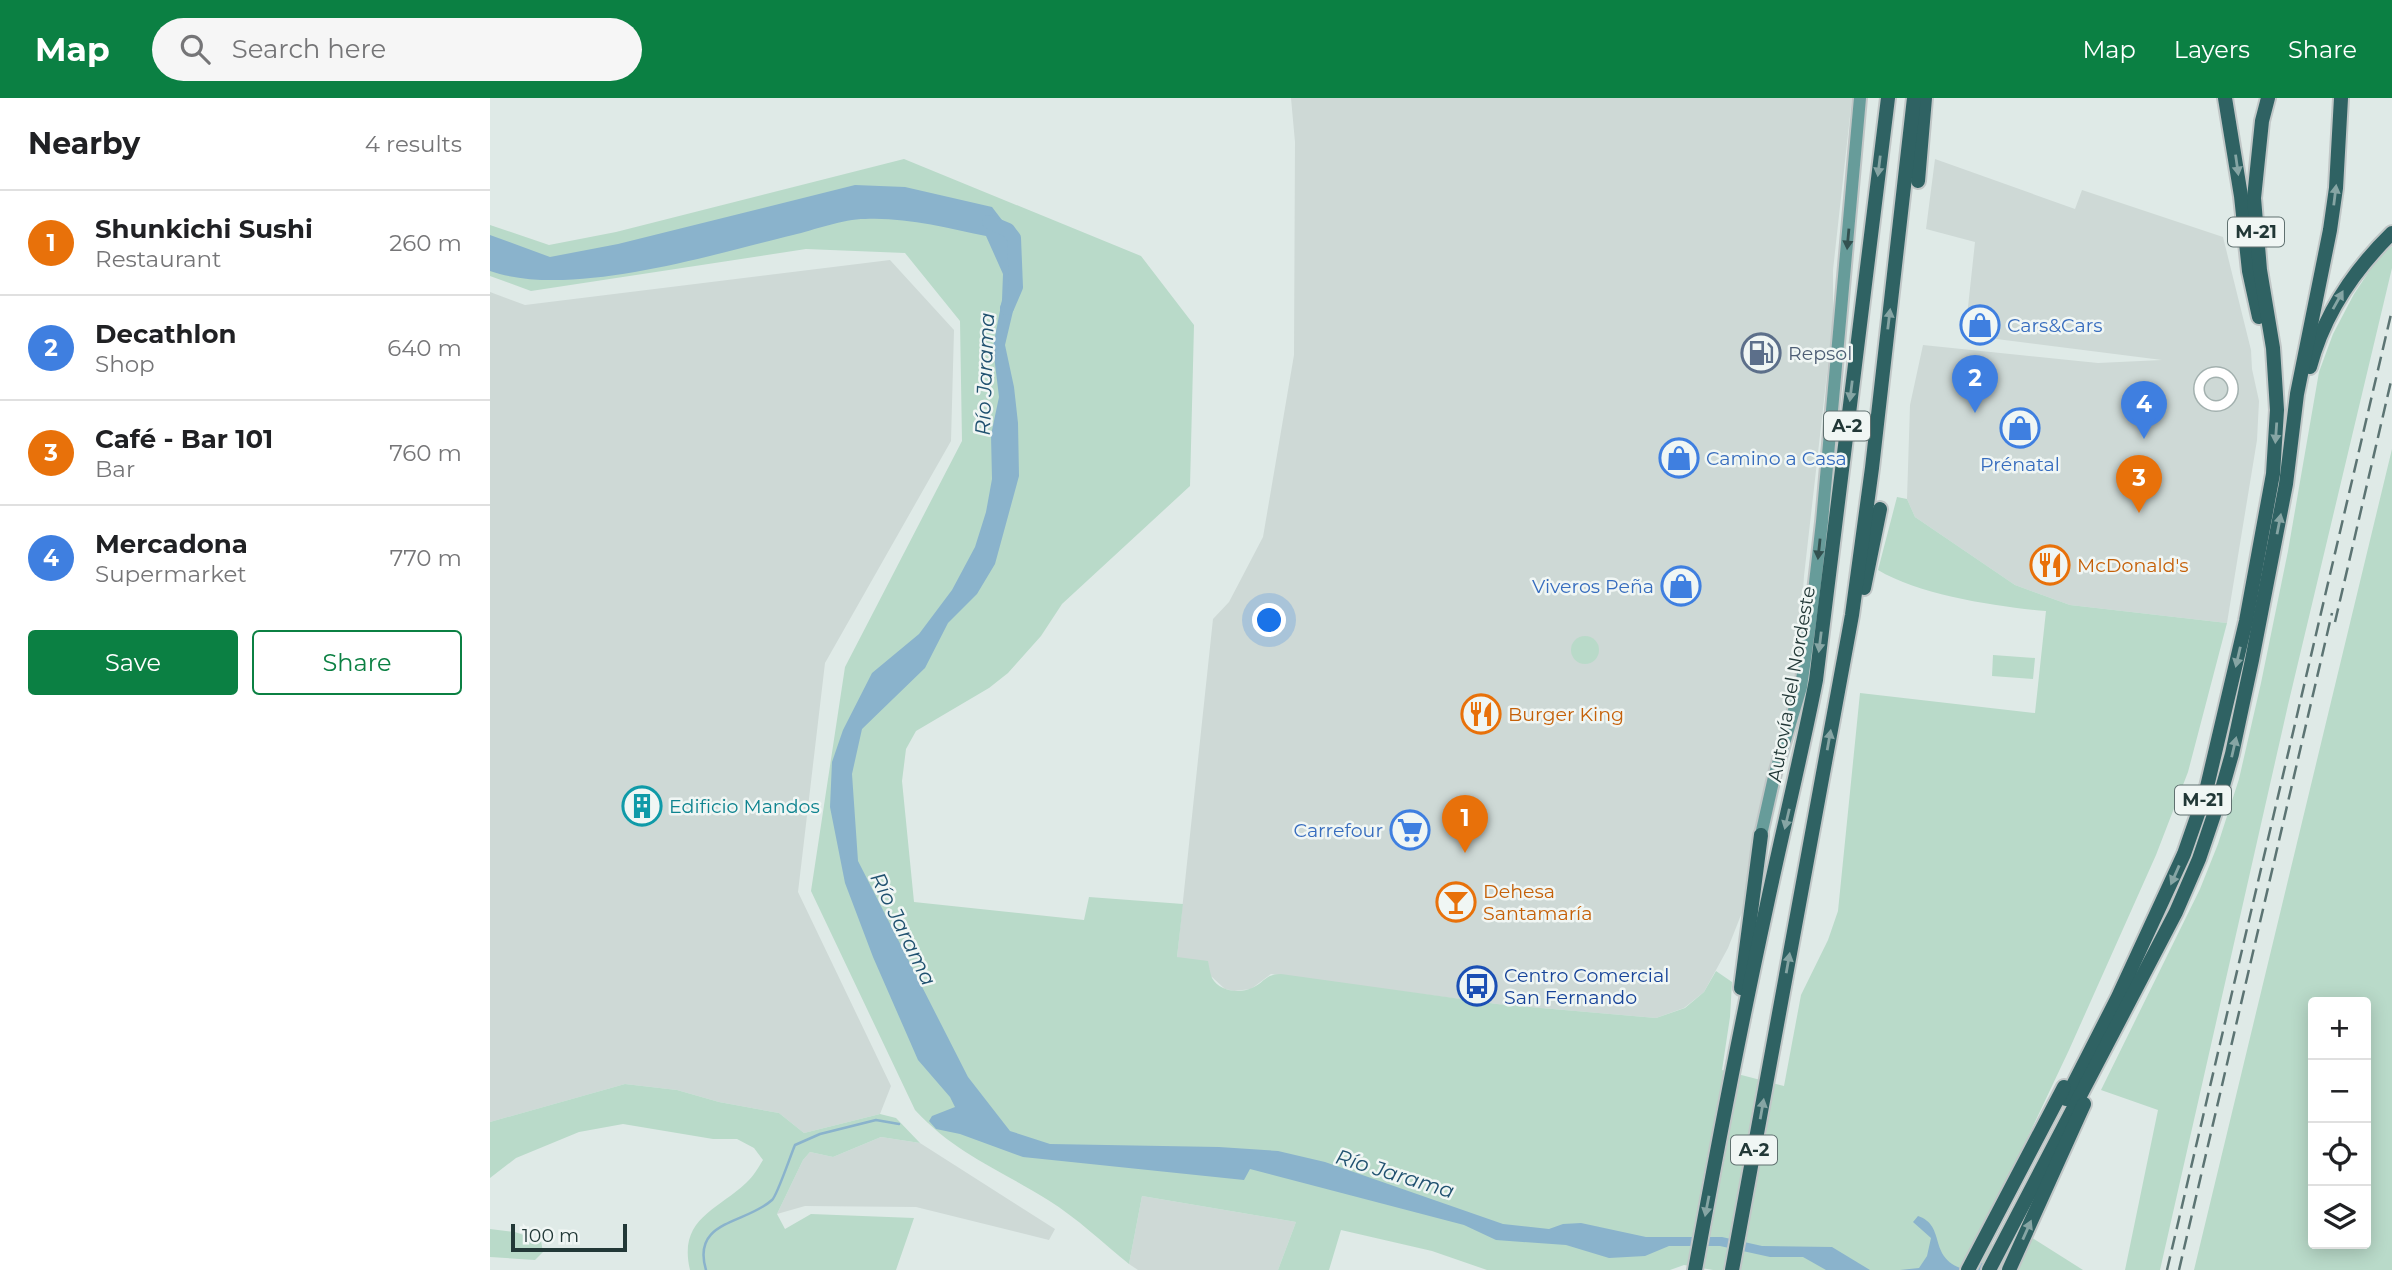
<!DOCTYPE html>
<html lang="en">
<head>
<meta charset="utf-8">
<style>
	:root { --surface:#fff; --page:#f6f6f6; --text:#202124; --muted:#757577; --line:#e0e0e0; --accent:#0b8043 }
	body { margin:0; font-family:Montserrat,sans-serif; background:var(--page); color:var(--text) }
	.controls { position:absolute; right:21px; bottom:21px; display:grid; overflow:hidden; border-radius:7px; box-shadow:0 4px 18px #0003 }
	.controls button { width:63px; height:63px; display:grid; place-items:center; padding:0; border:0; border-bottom:2px solid var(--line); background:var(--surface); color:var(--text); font:35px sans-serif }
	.scale { position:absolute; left:21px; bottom:18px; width:116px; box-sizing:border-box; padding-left:7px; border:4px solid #223837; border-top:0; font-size:19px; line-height:24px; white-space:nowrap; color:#223837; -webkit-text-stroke:5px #f0f6f4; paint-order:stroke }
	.you { position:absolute; left:780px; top:523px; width:24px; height:24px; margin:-18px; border:5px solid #fff; border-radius:50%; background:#1a73e8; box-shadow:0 0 0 10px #1a73e833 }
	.badge { display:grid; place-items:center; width:46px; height:46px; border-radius:50%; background:var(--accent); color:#fff; font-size:23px; font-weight:700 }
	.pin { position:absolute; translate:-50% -58px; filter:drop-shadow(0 2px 4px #0008) }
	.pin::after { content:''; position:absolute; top:37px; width:24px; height:21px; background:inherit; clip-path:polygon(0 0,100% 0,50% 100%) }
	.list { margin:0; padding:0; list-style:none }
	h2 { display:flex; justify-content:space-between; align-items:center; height:91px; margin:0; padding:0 28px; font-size:30px }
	h2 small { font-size:23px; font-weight:400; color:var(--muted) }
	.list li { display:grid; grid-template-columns:46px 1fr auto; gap:21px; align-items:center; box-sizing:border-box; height:105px; padding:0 28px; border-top:2px solid var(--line) }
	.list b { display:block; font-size:26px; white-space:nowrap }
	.list p { margin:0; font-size:23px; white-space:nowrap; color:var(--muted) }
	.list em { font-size:23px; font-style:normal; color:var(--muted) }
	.actions { display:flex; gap:14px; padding:21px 28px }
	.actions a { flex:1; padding:16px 0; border:2px solid var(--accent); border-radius:7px; text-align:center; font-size:24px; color:var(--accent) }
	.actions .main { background:var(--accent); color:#fff }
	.icon { flex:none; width:38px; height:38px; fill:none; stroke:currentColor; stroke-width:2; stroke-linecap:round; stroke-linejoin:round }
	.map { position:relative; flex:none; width:1902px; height:1172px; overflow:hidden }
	header { display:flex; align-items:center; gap:42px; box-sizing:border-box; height:98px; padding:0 35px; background:var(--accent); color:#fff }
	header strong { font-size:33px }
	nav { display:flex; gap:38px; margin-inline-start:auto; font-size:24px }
	.search { width:490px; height:63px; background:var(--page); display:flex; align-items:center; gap:18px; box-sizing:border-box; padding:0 24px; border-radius:38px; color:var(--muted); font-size:26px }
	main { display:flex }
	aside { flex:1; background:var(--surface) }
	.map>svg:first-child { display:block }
	.built { fill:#ced9d6 }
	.green { fill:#b9dac9; fill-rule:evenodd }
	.water { fill:#8ab3cc }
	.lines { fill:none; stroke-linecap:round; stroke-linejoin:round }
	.stream { stroke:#8ab3cc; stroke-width:2.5 }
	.river { stroke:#8ab3cc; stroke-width:14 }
	.minor-casing { stroke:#a3b1af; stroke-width:12 }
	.major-casing { stroke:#c1c7c7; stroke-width:16 }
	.highway-casing { stroke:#c1c7c7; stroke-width:18 }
	.minor { stroke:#fff; stroke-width:9 }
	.major { stroke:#679c9a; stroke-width:12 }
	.highway { stroke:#2f6263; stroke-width:14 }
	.rail { stroke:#5c7473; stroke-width:2.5; stroke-dasharray:14 7; stroke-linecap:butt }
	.oneway { fill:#86a5a4 }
	.oneway2 { fill:#335150 }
	.labels { text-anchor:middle; stroke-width:5; stroke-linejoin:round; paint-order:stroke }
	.shield { fill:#f0f6f4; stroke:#607170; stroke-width:2 }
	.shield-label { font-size:18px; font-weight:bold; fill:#223837 }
	.shop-label { font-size:19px; fill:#366cbe; stroke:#f0f6f4; text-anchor:start }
	.service-label { font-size:19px; fill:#4e5e75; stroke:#f0f6f4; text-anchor:start }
	.food-label { font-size:19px; fill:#c56008; stroke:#f0f6f4; text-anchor:start }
	.street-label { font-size:19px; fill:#223837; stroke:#f0f6f4 }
	.culture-label { font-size:19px; fill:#0d838f; stroke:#f0f6f4; text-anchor:start }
	.transit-label { font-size:19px; fill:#164399; stroke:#f0f6f4; text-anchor:start }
	.water-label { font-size:21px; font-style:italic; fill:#205170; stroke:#f0f6f4 }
</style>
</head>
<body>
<header>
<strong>Map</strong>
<div class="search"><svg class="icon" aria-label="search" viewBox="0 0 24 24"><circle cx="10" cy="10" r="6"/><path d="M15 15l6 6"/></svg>Search here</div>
<nav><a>Map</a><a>Layers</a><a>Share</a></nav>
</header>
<main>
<aside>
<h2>Nearby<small>4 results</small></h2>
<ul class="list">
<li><span class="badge" style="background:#e8710a">1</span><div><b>Shunkichi Sushi</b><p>Restaurant</p></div><em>260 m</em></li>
<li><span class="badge" style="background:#3f7fe0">2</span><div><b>Decathlon</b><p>Shop</p></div><em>640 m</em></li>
<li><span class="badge" style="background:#e8710a">3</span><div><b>Café - Bar 101</b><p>Bar</p></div><em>760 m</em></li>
<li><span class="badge" style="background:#3f7fe0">4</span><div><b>Mercadona</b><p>Supermarket</p></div><em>770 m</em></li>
</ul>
<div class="actions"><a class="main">Save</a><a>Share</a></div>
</aside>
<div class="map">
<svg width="1902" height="1172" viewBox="0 0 1902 1172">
	<rect width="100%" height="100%" fill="#dfeae7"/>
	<g class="built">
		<polygon points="801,0 1362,0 1343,172 1343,223 1314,478 1307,581 1291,677 1273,761 1238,850 1214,894 1194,910 1166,920 1007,906 781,876 761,891 744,893 735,891 722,879 687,859 723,521 739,504 773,439 804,257 805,44"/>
		<polygon points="1445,61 1585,111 1592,92 1733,139 1761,252 1762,271 1769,303 1767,342 1737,525 1580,507 1525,487 1425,419 1417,401 1420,307 1433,247 1608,265 1672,262 1475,237 1485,144 1436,131"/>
		<polygon points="400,162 464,232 461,343 335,565 308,794 401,988 390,1016 314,1035 289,1015 229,1004 187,992 135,986 0,1024 0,194 35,207"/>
		<polygon points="391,1039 430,1045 565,1131 559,1142 426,1109 315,1108 287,1116 313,1062 320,1054 343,1059"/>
		<polygon points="652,1098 806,1124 788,1172 648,1172 639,1166"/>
	</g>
	<g class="green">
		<path d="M414 61 651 158 704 227 700 388 572 506 551 538 518 575 499 590 426 633 416 651 412 683 424 804 594 822 599 799 693 806 687 859 718 863C719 868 720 875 722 880 729 893 749 896 762 890 775 884 775 876 791 876L1007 906 1166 920 1195 910 1214 894 1226 873 1242 884 1240 919 1232 972 1294 988 1311 897 1338 842 1348 813 1370 595 1545 615 1556 513C1508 509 1429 497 1388 472L1407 399 1417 401 1425 419 1525 487 1580 507 1737 525 1698 674 1666 757 1579 952 1518 1081 1490 1133 1511 1157 1528 1169 1541 1139 1593 1172H1223L1194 1167 1180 1172H997L942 1153 851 1132 839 1172H788L806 1124 652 1098 639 1166C613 1145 587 1120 558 1102 509 1071 467 1057 425 1012L321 793 355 569 472 343 470 223 415 155 316 151 41 193 0 178V127L59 147 126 134Z"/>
		<polygon points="1902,148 1902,170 1798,607 1670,1172 1635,1172 1668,1012 1611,992 1710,791 1728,746 1749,681 1771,585 1798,453 1829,274 1843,236 1864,196 1888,160"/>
		<path d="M1902 351V1172H1704ZM1823 904H1876V1146H1823Z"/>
		<circle cx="1095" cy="552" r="14"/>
		<polygon points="1503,557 1545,560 1543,581 1502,578"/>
		<path d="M135 986 187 992 229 1004 289 1015 314 1035 390 1016 406 1020 430 1045 391 1039 343 1059 320 1054 313 1062 287 1116 295 1131 321 1116 424 1120 406 1172H200C188 1121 226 1113 256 1085 263 1079 268 1070 273 1062L264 1050 247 1041H223L133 1026 89 1034 26 1060 0 1080V1024Z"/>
		<polygon points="0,1131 25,1134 51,1143 53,1154 45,1162 0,1159"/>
	</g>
	<g class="water">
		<path d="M365 87 415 89 502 109 515 126 526 170 524 209 515 247 524 289 528 325 529 378 505 466 487 496 458 525 435 570 372 631 362 676 368 763 478 979 520 1033 560 1046 729 1049 788 1053 835 1064 1013 1126 1059 1131 1073 1126 1091 1125 1156 1139H1232L1272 1148 1342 1149 1380 1172H1336L1313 1159H1280L1230 1148H1179L1155 1158 1119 1160 1076 1147 1006 1142 974 1127 760 1071 754 1082 533 1059 470 1036 446 1031 439 1023 442 1018 465 1009 460 999 428 962 383 859 355 785 340 709 342 664 353 632 382 575 429 536 462 492 485 449 496 414 502 381 501 337 509 299 503 249 512 202 513 176 496 138C457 130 415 119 375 121 353 121 324 132 303 137 220 157 80 201 0 173V137L60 159 128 146Z"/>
		<path d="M1428 1118C1457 1128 1437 1159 1473 1171L1484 1164 1493 1165 1504 1172H1410L1429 1170 1437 1158 1441 1140 1423 1124Z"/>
	</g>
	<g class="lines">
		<path class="stream" d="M216 1172C201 1122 256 1126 282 1102 287 1098 301 1056 305 1047L330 1036 386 1022 409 1026"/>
		<polyline class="river" points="499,124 518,132 524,140 526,189 517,210"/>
		<g class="minor-casing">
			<circle id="minor" cx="1726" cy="291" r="17"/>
		</g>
		<g class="major-casing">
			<polyline id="major" points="1271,737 1284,679 1311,589 1322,511 1332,424 1370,0"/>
		</g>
		<g class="highway-casing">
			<g id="highway">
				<polyline points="1735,0 1751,98 1759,173 1769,219"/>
				<polyline points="1428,83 1435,0"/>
				<path d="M1820 269C1834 216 1863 173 1902 135"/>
				<polyline points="1374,490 1390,411"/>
				<polyline points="1251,890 1271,737"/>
				<polyline points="1576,1001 1628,899 1694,756 1716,693 1756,523 1783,376 1787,312 1783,250 1770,172 1764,100 1772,23 1778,0"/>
				<path d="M1205 1172C1227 1051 1250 931 1276 811 1292 735 1311 659 1326 582L1398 0"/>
				<polyline points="1242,1172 1362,517 1382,370 1424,0"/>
				<polyline points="1478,1172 1574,989"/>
				<polyline points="1499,1172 1686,814 1709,761 1728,705 1742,656 1762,562 1796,386 1807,296 1840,132 1846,90 1851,0"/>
				<polyline points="1519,1172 1594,1006"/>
			</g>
		</g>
		<use href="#minor" class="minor"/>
		<use href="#major" class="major"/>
		<use href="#highway" class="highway"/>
		<g class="rail">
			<polyline points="1845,524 1902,279"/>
			<polyline points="1677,1172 1902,212"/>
			<polyline points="1689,1172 1842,515"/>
		</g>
	</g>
	<defs><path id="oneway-solid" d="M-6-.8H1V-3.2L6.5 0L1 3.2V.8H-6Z" transform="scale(1.75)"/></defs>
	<g class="oneway">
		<use href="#oneway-solid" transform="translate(1747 67) rotate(82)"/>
		<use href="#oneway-solid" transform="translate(1389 68) rotate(97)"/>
		<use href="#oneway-solid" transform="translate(1845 97) rotate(-83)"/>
		<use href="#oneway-solid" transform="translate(1848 202) rotate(-61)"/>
		<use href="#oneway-solid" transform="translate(1399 221) rotate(-83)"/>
		<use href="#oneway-solid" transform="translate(1361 293) rotate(97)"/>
		<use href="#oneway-solid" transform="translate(1786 335) rotate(94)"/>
		<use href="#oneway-solid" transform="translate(1789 426) rotate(-79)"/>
		<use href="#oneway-solid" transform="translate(1330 544) rotate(97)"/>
		<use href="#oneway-solid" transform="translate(1748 559) rotate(103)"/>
		<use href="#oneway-solid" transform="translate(1339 642) rotate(-80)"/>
		<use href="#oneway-solid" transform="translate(1744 649) rotate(-77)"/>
		<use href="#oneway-solid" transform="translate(1297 721) rotate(103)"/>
		<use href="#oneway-solid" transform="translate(1685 777) rotate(114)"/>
		<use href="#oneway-solid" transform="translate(1298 865) rotate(-80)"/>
		<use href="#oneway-solid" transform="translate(1272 1011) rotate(-80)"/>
		<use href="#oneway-solid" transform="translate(1217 1108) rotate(101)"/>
		<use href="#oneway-solid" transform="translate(1537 1132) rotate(-66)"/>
	</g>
	<g class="oneway2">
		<use href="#oneway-solid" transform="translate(1358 141) rotate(95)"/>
		<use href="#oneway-solid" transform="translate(1329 451) rotate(96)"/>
	</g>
	<defs>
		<g id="shop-ring" transform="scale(2.0125)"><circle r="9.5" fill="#f0f6f4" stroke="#3f7fe0" stroke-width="1.5"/><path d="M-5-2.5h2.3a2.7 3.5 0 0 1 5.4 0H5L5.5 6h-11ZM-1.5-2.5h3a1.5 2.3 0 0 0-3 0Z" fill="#3f7fe0"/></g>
		<g id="fuel-ring" transform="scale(2.0125)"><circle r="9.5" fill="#f0f6f4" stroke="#5c6f8a" stroke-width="1.5"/><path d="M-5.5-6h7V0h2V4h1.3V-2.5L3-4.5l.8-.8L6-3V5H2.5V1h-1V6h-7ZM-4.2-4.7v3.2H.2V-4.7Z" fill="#5c6f8a"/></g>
		<g id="restaurant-ring" transform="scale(2.0125)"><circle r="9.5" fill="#f0f6f4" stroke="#e8710a" stroke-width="1.5"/><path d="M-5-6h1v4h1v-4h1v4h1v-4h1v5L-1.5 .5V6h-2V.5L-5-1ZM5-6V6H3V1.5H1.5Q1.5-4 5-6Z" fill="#e8710a"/></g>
		<g id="building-ring" transform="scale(2.0125)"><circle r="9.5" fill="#f0f6f4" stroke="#0f9aa8" stroke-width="1.5"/><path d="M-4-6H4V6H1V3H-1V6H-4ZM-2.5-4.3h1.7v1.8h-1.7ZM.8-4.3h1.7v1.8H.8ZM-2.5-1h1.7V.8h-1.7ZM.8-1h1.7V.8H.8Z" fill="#0f9aa8"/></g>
		<g id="supermarket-ring" transform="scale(2.0125)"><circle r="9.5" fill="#f0f6f4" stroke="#3f7fe0" stroke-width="1.5"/><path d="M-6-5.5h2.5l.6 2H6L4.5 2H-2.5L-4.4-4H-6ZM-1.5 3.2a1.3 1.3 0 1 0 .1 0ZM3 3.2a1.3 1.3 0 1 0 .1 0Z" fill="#3f7fe0"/></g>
		<g id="bar-ring" transform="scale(2.0125)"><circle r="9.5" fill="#f0f6f4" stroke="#e8710a" stroke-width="1.5"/><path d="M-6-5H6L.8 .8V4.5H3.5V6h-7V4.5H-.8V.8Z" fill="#e8710a"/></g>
		<g id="bus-ring" transform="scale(2.0125)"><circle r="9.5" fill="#f0f6f4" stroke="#1a4fb4" stroke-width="1.5"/><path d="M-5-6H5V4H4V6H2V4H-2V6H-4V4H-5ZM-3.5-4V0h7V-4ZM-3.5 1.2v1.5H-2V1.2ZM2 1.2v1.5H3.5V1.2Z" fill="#1a4fb4"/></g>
	</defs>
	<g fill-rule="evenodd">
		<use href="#shop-ring" x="1490" y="227"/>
		<use href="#fuel-ring" x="1271" y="255"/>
		<use href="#shop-ring" x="1530" y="330"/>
		<use href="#shop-ring" x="1189" y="360"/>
		<use href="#restaurant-ring" x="1560" y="467"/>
		<use href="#shop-ring" x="1191" y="488"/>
		<use href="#restaurant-ring" x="991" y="616"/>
		<use href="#building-ring" x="152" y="708"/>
		<use href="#supermarket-ring" x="920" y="732"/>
		<use href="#bar-ring" x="966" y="804"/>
		<use href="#bus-ring" x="987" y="888"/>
	</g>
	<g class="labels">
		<g class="shield">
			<rect x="1738" y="119.5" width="56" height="29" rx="5"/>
			<rect x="1334" y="313.5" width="46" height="29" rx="5"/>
			<rect x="1685" y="687.5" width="56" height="29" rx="5"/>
			<rect x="1241" y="1037.5" width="46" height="29" rx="5"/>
		</g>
		<g class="shield-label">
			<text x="1766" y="140">M-21</text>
			<text x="1357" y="334">A-2</text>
			<text x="1713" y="708">M-21</text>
			<text x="1264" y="1058">A-2</text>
		</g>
		<g class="shop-label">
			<text x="1517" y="234">Cars&amp;Cars</text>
			<text x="1216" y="367">Camino a Casa</text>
			<text x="1530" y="373" text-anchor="middle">Prénatal</text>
			<text x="1164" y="495" text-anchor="end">Viveros Peña</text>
			<text x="893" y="739" text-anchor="end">Carrefour</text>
		</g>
		<g class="service-label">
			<text x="1298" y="262">Repsol</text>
		</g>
		<g class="food-label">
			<text x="1587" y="474">McDonald's</text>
			<text x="1018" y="623">Burger King</text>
			<text x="993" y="800">Dehesa<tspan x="993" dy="22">Santamaría</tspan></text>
		</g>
		<g class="street-label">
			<text transform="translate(1301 586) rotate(-80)" y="7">Autovía del Nordeste</text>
		</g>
		<g class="culture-label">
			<text x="179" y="715">Edificio Mandos</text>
		</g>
		<g class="transit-label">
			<text x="1014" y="884">Centro Comercial<tspan x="1014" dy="22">San Fernando</tspan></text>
		</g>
		<g class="water-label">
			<text transform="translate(495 276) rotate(-88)" y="7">Río Jarama</text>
			<text transform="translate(413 831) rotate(64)" y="7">Río Jarama</text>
			<text transform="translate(905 1076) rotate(17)" y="7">Río Jarama</text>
		</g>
	</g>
</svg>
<div class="controls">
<button>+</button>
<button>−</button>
<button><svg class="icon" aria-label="locate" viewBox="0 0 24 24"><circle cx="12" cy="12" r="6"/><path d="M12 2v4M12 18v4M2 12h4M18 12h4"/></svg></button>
<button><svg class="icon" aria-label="layers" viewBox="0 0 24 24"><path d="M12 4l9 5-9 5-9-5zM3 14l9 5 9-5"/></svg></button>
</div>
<div class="scale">100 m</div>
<div class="you"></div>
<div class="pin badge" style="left:975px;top:755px;background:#e8710a">1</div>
<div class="pin badge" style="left:1485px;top:315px;background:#3f7fe0">2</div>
<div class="pin badge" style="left:1649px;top:415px;background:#e8710a">3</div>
<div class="pin badge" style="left:1654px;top:341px;background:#3f7fe0">4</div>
</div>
</main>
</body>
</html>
